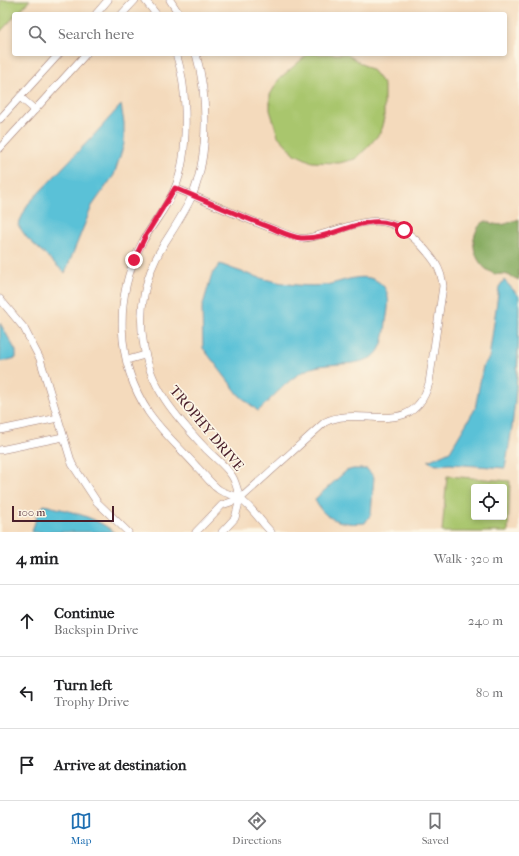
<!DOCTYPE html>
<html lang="en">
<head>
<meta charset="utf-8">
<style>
	:root { --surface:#fff; --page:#f2f2f2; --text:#202124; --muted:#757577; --line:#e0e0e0; --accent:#1f6fb2 }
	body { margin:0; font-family:"IM FELL French Canon",serif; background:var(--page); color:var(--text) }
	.controls { position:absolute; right:12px; bottom:12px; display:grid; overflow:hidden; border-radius:4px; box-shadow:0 2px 6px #0003 }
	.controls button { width:36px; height:36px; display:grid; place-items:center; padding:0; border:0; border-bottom:1px solid var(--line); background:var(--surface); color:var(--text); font:20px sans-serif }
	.scale { position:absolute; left:12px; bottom:10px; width:102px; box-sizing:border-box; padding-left:4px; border:2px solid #4a1f2b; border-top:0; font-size:11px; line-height:14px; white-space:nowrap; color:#4a1f2b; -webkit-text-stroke:3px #fcf5e5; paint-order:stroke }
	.stop { position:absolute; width:12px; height:12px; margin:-9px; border:3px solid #e11d48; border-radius:50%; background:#fff }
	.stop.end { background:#e11d48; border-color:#fff; box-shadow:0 1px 4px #0008 }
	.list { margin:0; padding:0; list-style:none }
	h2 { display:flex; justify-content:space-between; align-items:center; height:52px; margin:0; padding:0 16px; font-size:17px }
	h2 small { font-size:13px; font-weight:400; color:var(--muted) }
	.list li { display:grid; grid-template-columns:26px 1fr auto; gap:12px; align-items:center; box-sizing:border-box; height:72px; padding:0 16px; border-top:1px solid var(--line) }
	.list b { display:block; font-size:15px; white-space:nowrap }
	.list p { margin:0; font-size:13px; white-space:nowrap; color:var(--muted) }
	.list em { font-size:13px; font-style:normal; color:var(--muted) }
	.icon { flex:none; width:22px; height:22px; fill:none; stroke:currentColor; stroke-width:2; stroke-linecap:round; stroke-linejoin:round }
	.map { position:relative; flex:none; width:519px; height:532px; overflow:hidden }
	.search { position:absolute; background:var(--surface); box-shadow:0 2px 6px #0003; left:12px; right:12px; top:12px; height:44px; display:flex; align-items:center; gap:10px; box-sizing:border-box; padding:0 14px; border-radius:4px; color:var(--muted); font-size:15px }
	.sheet { height:268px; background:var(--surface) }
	nav { display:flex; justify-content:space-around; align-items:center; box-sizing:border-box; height:56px; border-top:1px solid var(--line); background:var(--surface); font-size:11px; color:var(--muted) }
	nav a { display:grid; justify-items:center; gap:2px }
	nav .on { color:var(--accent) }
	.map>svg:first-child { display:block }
	.green { fill:#a9c66d; stroke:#7a724c; fill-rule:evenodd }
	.forest { fill:#86ab60; stroke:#686546 }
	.water { fill:#5ac1d7; stroke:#527081 }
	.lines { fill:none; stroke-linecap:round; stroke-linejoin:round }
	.minor-casing { stroke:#9f7c74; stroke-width:8 }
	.minor { stroke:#fff; stroke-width:7 }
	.route { stroke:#e11d48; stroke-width:5 }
	.labels { text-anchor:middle; stroke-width:3.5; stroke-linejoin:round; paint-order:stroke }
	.street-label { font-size:14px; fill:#4a1f2b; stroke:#fcf5e5 }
</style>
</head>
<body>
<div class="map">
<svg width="519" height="532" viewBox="0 0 519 532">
	<rect width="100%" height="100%" fill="#fcf5e5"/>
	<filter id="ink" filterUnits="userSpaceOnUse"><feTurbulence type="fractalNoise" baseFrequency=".025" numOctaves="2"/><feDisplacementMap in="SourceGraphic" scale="8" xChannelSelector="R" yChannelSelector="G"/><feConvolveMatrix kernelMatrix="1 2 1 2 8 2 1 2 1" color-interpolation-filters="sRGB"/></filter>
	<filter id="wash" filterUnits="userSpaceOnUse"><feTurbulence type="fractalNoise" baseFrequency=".012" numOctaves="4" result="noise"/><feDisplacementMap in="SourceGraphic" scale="16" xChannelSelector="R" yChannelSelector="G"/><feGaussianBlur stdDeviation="0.9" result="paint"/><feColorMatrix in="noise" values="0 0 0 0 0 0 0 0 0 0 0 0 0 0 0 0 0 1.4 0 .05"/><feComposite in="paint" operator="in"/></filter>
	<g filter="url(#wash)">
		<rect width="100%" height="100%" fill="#f4dabc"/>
		<g class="green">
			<polygon points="0,0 30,0 17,14 14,14 14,17 0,32"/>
			<polygon points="308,54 346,54 373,71 384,85 384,118 380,133 368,147 355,159 339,163 312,162 295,154 278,136 270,110 270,95 279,79"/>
			<path d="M447 476 510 481 508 532H442ZM474 487H504V517H474Z"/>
		</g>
		<path class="forest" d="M519 219V280C514 278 509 275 504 274 500 274 498 275 495 274 480 269 472 252 474 238 476 230 479 224 486 221 501 228 505 224 519 219Z"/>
		<g class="water">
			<polygon points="121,105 124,123 124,144 114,175 92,206 65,273 27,238 18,225 28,204 93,136"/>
			<path d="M220 264C253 277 291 289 326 285 342 282 362 272 377 281 393 290 388 308 386 322 385 332 383 349 374 356 357 367 334 362 315 367 292 373 275 396 258 411L239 395 203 348 202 308 212 274Z"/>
			<path d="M504 280 519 296C519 354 517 410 505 468L450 464 436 465 428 461 450 451 475 409 483 366 489 358 499 287Z"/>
			<polygon points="0,323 16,351 16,358 0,362"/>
			<path d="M353 469H367L374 477 371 514 365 523C345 525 323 521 315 499L346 471Z"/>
			<path d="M44 505C69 511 94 516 114 532H32L38 512Z"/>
		</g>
	</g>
	<g filter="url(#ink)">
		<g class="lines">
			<g class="minor-casing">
				<g id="minor">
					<polyline points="145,0 156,14"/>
					<polyline points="170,0 179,14"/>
					<polyline points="96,14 108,0"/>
					<polyline points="122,14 135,0"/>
					<path d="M176 54C188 88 189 155 175 188 167 208 152 224 142 243 114 296 115 362 149 413 163 433 181 449 197 467 204 474 210 483 218 489 224 494 234 494 240 499 252 507 261 522 271 532"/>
					<path d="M196 54C208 96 209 153 193 194 185 212 174 228 164 244 146 273 138 307 143 340 148 386 176 417 207 450 215 458 226 466 232 476 236 482 238 492 240 499"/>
					<polyline points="20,97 35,110"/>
					<polyline points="0,119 59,54"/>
					<polyline points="0,148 86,54"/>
					<path d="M175 188C206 201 236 215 268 227 278 230 289 236 299 238 308 239 317 236 326 233 368 221 386 210 420 244 432 257 441 267 443 286L429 383C413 441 361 404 325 422L240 499 222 505 196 532"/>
					<polyline points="0,299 24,328 40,359 72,464 97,502 128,532"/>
					<polyline points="127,360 145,355"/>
					<polyline points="0,430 58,418"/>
					<polyline points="0,450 63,437"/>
					<polyline points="222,532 235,518 240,499"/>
				</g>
			</g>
			<use href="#minor" class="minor"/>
		</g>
	</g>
	<g class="lines" filter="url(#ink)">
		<path class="route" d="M134 260 146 235 175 188C206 201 237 215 269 227 279 231 290 237 301 238 337 240 369 207 404 230"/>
	</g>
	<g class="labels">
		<g class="street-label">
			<text transform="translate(207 428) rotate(50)" y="5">TROPHY DRIVE</text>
		</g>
	</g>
</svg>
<div class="controls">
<button><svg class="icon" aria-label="locate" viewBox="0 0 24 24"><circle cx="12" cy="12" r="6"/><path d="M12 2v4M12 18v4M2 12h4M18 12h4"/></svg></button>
</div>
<div class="scale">100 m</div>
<div class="stop" style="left:404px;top:230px"></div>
<div class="stop end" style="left:134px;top:260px"></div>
<div class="search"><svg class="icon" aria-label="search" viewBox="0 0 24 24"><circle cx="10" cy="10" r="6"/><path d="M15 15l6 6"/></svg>Search here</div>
</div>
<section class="sheet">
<h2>4 min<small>Walk · 320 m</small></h2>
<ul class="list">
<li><svg class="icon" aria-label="ahead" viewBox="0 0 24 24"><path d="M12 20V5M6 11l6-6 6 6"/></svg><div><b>Continue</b><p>Backspin Drive</p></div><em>240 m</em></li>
<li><svg class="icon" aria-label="left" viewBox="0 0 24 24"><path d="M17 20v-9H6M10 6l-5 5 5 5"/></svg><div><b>Turn left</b><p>Trophy Drive</p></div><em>80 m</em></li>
<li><svg class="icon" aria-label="arrive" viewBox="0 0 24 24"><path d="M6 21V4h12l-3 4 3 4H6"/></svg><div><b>Arrive at destination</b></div></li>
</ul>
</section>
<nav>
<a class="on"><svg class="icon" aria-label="map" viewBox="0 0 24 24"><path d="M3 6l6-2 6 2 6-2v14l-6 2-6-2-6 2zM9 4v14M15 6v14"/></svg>Map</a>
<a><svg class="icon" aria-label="directions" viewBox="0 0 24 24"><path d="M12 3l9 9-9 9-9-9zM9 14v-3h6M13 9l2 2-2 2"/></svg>Directions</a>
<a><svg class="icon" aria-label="saved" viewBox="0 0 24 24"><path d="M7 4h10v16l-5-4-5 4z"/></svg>Saved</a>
</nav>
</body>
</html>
